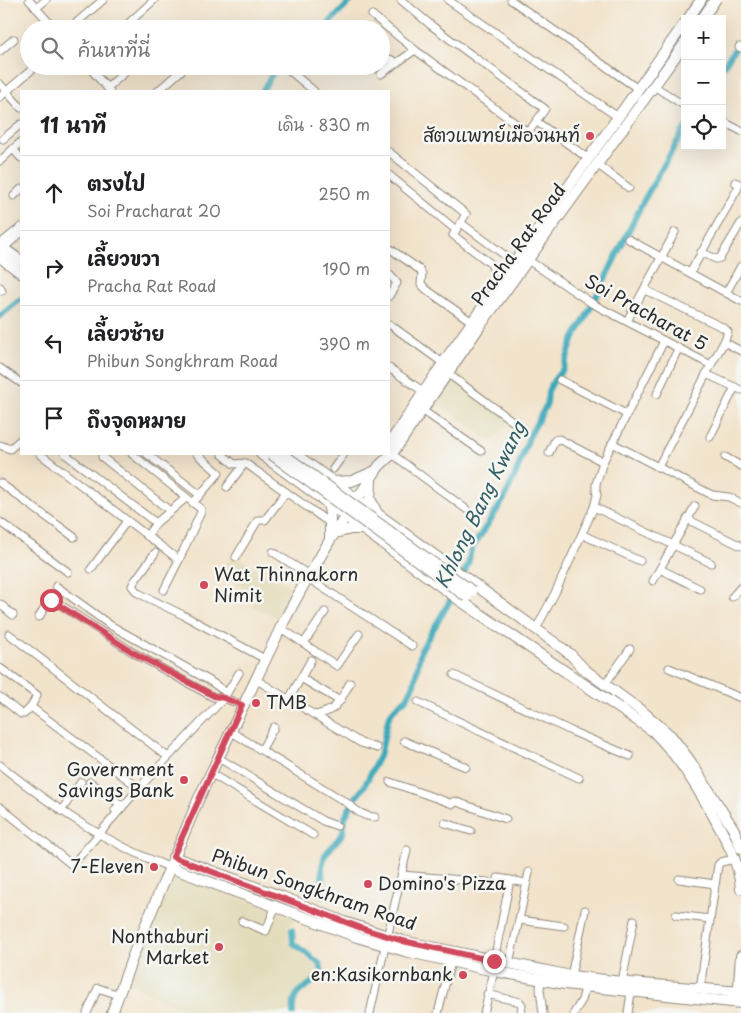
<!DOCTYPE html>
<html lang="th">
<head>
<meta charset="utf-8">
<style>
	:root { --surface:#fff; --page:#f2f2f2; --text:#202124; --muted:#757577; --line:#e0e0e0 }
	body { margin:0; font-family:"Playpen Sans","Playpen Sans Thai",sans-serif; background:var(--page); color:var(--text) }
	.controls { position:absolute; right:15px; top:15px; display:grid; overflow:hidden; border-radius:0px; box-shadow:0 5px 20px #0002 }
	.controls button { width:45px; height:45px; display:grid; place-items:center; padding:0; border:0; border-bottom:1px solid var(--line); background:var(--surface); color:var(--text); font:25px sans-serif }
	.stop { position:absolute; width:15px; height:15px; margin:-11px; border:4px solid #d1495b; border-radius:50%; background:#fff }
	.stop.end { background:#d1495b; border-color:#fff; box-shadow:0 1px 5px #0008 }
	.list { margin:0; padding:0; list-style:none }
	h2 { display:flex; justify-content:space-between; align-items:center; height:65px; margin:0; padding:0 20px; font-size:21px }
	h2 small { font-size:16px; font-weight:400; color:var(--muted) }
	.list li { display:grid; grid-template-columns:32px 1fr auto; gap:15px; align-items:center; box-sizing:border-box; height:75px; padding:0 20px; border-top:1px solid var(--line) }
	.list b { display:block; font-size:19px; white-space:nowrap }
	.list p { margin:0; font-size:16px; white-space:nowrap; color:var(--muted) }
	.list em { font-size:16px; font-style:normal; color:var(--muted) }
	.icon { flex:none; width:28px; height:28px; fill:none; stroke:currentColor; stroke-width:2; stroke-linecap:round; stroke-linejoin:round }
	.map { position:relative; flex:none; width:741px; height:1013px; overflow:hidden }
	.search { position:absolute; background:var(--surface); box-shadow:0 5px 20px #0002; left:20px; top:20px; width:370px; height:55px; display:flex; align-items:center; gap:12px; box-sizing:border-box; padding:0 18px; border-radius:28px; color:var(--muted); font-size:19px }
	.panel { position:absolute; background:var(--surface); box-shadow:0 5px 20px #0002; left:20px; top:90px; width:370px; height:365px; border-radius:0px }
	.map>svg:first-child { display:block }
	.built { fill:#e2dcba }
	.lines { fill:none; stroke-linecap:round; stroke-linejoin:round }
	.canal { stroke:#3caabb; stroke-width:6 }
	.street-casing { stroke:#8e877b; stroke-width:9 }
	.secondary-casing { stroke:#8e877b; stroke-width:12 }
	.street { stroke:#fff; stroke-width:7 }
	.secondary { stroke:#fff; stroke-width:10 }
	.secondary-bridge-casing { stroke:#8e877b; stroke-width:12; stroke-linecap:butt }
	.secondary-bridge { stroke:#fff; stroke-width:10 }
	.route { stroke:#d1495b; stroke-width:6 }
	.poi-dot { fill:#d1495b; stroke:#f6f6f2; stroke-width:2 }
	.labels { text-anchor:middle; stroke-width:5; stroke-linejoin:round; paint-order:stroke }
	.poi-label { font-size:18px; fill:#2b2b2b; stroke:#f6f6f2; text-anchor:end }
	.street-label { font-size:18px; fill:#2b2b2b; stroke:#f6f6f2 }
	.water-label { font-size:19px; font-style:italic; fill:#325e65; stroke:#f6f6f2 }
</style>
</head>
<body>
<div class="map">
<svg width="741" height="1013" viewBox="0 0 741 1013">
	<rect width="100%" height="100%" fill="#f6f6f2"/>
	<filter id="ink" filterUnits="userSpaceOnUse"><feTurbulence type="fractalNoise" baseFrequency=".02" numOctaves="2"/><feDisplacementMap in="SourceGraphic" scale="10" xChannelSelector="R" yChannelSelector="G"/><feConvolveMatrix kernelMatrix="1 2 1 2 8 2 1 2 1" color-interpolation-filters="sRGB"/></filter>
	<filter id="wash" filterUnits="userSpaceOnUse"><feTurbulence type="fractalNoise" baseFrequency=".0096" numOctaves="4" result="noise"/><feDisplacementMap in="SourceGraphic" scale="20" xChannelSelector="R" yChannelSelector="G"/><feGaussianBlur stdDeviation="1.12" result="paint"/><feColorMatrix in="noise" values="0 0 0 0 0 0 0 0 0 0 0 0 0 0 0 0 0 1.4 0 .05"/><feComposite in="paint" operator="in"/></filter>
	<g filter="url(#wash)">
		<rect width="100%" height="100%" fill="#f2e3cb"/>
		<g class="built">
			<polygon points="453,369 512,417 493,442 433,400"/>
			<polygon points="231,555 294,588 277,618 252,606 257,594 221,575"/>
			<polygon points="179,876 294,918 288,932 289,941 298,953 317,966 318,969 314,977 294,993 290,1000 290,1013 192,1013 129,984 173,878"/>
		</g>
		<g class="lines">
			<g class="canal">
				<polyline points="323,29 352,0"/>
				<polyline points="722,68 741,40"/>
				<polyline points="262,91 274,71 280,66"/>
				<polyline points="0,316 21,299"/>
				<polyline points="462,578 468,564 471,550 504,499 518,468 529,437 547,404 548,391 554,380 563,369 574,338 586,317 644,200 685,128"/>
				<polyline points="323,896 322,867 325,855 343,833 345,817 354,800 364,787 381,752 388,719 394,709 407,698 414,684 421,650 454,594"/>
				<path d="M292 930 293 943 320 964 322 972C312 990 291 985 293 1013"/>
			</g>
		</g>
	</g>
	<g filter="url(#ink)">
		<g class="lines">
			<g class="street-casing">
				<g id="street">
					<polyline points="29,0 55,29"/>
					<polyline points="448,0 618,117"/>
					<polyline points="511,0 638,89"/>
					<polyline points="36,8 46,0"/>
					<polyline points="372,15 415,50 526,131 530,130 545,109 432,26 401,0"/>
					<polyline points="69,29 103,0"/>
					<polyline points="122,29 154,0"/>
					<polyline points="739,47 741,48"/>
					<polyline points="0,51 14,39"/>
					<polyline points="88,66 110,91"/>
					<polyline points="370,66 375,68 380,66"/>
					<polyline points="381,66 390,59 397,63"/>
					<polyline points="290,71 314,91"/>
					<polyline points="381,74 415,50"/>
					<polyline points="0,84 21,108"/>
					<polyline points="654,86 685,106"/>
					<polyline points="107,88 132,66"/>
					<polyline points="158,91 183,69"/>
					<polyline points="0,97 36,66"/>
					<polyline points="722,121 741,131"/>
					<polyline points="537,122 589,159"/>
					<polyline points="3,139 21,124"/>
					<polyline points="21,142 13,149 21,158"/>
					<polyline points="389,152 466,214 453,235 491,264 493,269 504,276"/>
					<polyline points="0,161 13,149"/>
					<polyline points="598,165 629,188"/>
					<polyline points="389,175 456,230"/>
					<polyline points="14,196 21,189"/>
					<polyline points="461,223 514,262"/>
					<polyline points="628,239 741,301"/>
					<polyline points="0,244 21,227"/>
					<polyline points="4,248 21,233"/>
					<polyline points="389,248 420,270 422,274 421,284 427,290 472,322"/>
					<polyline points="701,252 716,259 720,258 741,223"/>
					<polyline points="528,260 593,304 711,365 658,467"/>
					<polyline points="690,273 738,188 739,184 735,182"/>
					<polyline points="389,274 397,283 389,296"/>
					<polyline points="0,287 2,291"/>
					<polyline points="645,290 724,328 728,332 724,342 711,365"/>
					<polyline points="726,293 741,266"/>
					<polyline points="627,321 675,232"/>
					<polyline points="389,324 443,363"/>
					<polyline points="724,342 741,351"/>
					<polyline points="0,368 21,383"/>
					<polyline points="389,368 424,392"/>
					<polyline points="447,373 522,428"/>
					<polyline points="706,374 741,390"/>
					<polyline points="560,380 626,414"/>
					<polyline points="657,394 678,349"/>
					<polyline points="422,410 481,451"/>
					<polyline points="710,437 735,387"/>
					<polyline points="612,443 712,495 729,497 741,503"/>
					<polyline points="0,445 10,449 21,439"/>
					<polyline points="549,453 555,440 559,439 603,462"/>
					<polyline points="40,454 179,560 164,590"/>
					<polyline points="65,454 156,523 147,536"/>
					<polyline points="132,454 201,509 201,512 179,560"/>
					<polyline points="147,454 200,495"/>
					<polyline points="222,454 234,464 245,463 331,524"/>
					<polyline points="392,454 466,509"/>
					<polyline points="102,457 170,511"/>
					<polyline points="725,457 741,466"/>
					<polyline points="333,469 344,454"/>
					<polyline points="0,483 74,537"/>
					<polyline points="227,487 245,463"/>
					<polyline points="193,503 219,473 197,454"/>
					<polyline points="594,507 711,563"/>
					<polyline points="687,519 741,546"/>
					<polyline points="0,522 68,572"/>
					<polyline points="156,523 186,498"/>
					<polyline points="583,535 640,561"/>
					<polyline points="273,552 309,575"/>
					<polyline points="155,553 134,582 132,586 138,593 183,615 265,659"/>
					<polyline points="236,557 258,520 265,520 286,492"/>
					<polyline points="91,569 127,521"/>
					<polyline points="660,569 700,589"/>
					<polyline points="308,578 412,646"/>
					<polyline points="653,581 695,506"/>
					<polyline points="56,586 110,625 210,681 227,693"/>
					<polyline points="732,597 741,587"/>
					<polyline points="0,604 13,615"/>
					<polyline points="39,617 48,601 53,600 134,653 213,697 224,698 242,705"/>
					<polyline points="281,628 337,666 359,634"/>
					<polyline points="536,629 556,591 594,507 597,495 596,490 596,484 603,462 664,341"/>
					<polyline points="9,634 168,757"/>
					<polyline points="304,643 325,612"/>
					<polyline points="0,668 37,695 31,707 139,788"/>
					<polyline points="669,668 741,698"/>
					<polyline points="454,675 571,731 630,756"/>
					<polyline points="301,678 340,701"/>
					<polyline points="255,679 361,743 377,748"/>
					<polyline points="605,684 630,649"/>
					<polyline points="0,697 21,714 24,714 31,707"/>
					<polyline points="289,699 311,660"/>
					<polyline points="418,702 579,778"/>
					<path d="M316 715C338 710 339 702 350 683"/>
					<path d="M230 731 347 803C356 810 363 817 375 817"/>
					<polyline points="404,741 466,767"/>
					<polyline points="262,749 274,727"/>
					<polyline points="217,757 323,821 337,826"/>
					<path d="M0 765C54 808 104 842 169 867"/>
					<polyline points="210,773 313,835"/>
					<polyline points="90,782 120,804 115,810"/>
					<polyline points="390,782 453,804"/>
					<polyline points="454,801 506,819"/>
					<polyline points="0,807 72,865 139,788 224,698 239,673"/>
					<polyline points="61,811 81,782"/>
					<polyline points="445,823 471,831"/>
					<polyline points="402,875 487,882"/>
					<polyline points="679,879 715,884"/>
					<polyline points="510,880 521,882"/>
					<polyline points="676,915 710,919"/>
					<polyline points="519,920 529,872"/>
					<polyline points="242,921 266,931 276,905"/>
					<polyline points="494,961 510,880 498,878"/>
					<polyline points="509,963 519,920 564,926"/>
					<polyline points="571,976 585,910"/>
					<polyline points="541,980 540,989 543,1013"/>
					<polyline points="622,982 634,920"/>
					<polyline points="700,989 718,865 721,862 735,859"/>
					<polyline points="487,994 520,1002 522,1005 521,1013"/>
					<polyline points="87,1013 98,988 119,995"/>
					<polyline points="370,1013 407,850"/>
					<polyline points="438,1013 451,962"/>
					<polyline points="484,1013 494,971"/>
					<polyline points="574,1013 582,1000 585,987"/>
					<polyline points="628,1013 631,992"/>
				</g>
			</g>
			<g class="secondary-casing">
				<g id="secondary">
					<polyline points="688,19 701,0"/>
					<polyline points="702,19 715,0"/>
					<polyline points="0,246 21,261"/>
					<polyline points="0,257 21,273"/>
					<polyline points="389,444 448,356 685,23"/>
					<path d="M261 454 458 599 653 731C677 755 692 779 709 808 723 834 739 859 741 889"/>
					<polyline points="295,454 536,629 570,654 585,670 643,712 671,736 690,761 734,830 741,848"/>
					<polyline points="333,482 352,481 375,471"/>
					<polyline points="371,482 370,499 377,513"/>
					<polyline points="327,501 330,513 330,540"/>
					<polyline points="335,533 351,529 363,529"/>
					<polyline points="173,857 280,896 344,922 403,941 571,976 630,983 741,992"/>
					<polyline points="169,867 357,937 405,951 494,971 565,984 741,1003"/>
					<polyline points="738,997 741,956"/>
					<polyline points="112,1013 134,953 199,798 282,625 303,586 330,540 379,466 392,454 482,323 685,43"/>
				</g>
			</g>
			<use href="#street" class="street"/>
			<use href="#secondary" class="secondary"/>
			<g class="secondary-bridge-casing">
				<g id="secondary-bridge">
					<polyline points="271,454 467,597"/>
					<polyline points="283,454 472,591"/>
				</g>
			</g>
			<use href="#secondary-bridge" class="secondary-bridge"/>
		</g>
	</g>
	<g class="lines" filter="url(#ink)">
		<polyline class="route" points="51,600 134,653 214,696 224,698 242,705 173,857 364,929 403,941 494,961"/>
	</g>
	<g class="poi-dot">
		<circle cx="590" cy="136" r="5"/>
		<circle cx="204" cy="585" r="5"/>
		<circle cx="256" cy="703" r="5"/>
		<circle cx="184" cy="780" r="5"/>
		<circle cx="154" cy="867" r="5"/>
		<circle cx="368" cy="884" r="5"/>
		<circle cx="219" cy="947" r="5"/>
		<circle cx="463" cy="975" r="5"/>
	</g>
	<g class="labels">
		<g class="poi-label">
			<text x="580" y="142">สัตวแพทย์เมืองนนท์</text>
			<text x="214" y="581" text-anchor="start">Wat Thinnakorn<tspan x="214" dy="21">Nimit</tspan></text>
			<text x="266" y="709" text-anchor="start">TMB</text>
			<text x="174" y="776">Government<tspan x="174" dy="21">Savings Bank</tspan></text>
			<text x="144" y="873">7-Eleven</text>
			<text x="378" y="890" text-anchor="start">Domino's Pizza</text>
			<text x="209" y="943">Nonthaburi<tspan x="209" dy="21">Market</tspan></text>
			<text x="453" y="981">en:Kasikornbank</text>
		</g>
		<g class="street-label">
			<text transform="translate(519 245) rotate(-54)" y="6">Pracha Rat Road</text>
			<text transform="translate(646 313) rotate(29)" y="6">Soi Pracharat 5</text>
			<text transform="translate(314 890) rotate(19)" y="6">Phibun Songkhram Road</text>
		</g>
		<g class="water-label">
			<text transform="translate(480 505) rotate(-64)" y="7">Khlong Bang Kwang</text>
		</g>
	</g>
</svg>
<div class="controls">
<button>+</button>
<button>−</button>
<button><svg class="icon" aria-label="locate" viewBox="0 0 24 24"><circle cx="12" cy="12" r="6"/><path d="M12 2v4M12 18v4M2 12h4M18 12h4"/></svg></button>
</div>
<div class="stop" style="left:51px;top:600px"></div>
<div class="stop end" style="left:494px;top:961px"></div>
<div class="search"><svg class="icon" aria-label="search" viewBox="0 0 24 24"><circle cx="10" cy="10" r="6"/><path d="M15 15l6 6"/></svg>ค้นหาที่นี่</div>
<section class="panel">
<h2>11 นาที<small>เดิน · 830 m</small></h2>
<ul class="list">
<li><svg class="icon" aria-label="ahead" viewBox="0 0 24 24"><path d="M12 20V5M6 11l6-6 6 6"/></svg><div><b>ตรงไป</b><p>Soi Pracharat 20</p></div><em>250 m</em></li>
<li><svg class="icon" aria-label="right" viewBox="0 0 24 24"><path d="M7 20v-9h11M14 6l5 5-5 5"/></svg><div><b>เลี้ยวขวา</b><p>Pracha Rat Road</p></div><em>190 m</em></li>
<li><svg class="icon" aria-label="left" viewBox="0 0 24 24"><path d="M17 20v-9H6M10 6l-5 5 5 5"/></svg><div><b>เลี้ยวซ้าย</b><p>Phibun Songkhram Road</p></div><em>390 m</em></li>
<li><svg class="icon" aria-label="arrive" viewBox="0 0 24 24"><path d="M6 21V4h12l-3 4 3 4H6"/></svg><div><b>ถึงจุดหมาย</b></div></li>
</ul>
</section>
</div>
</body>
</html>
